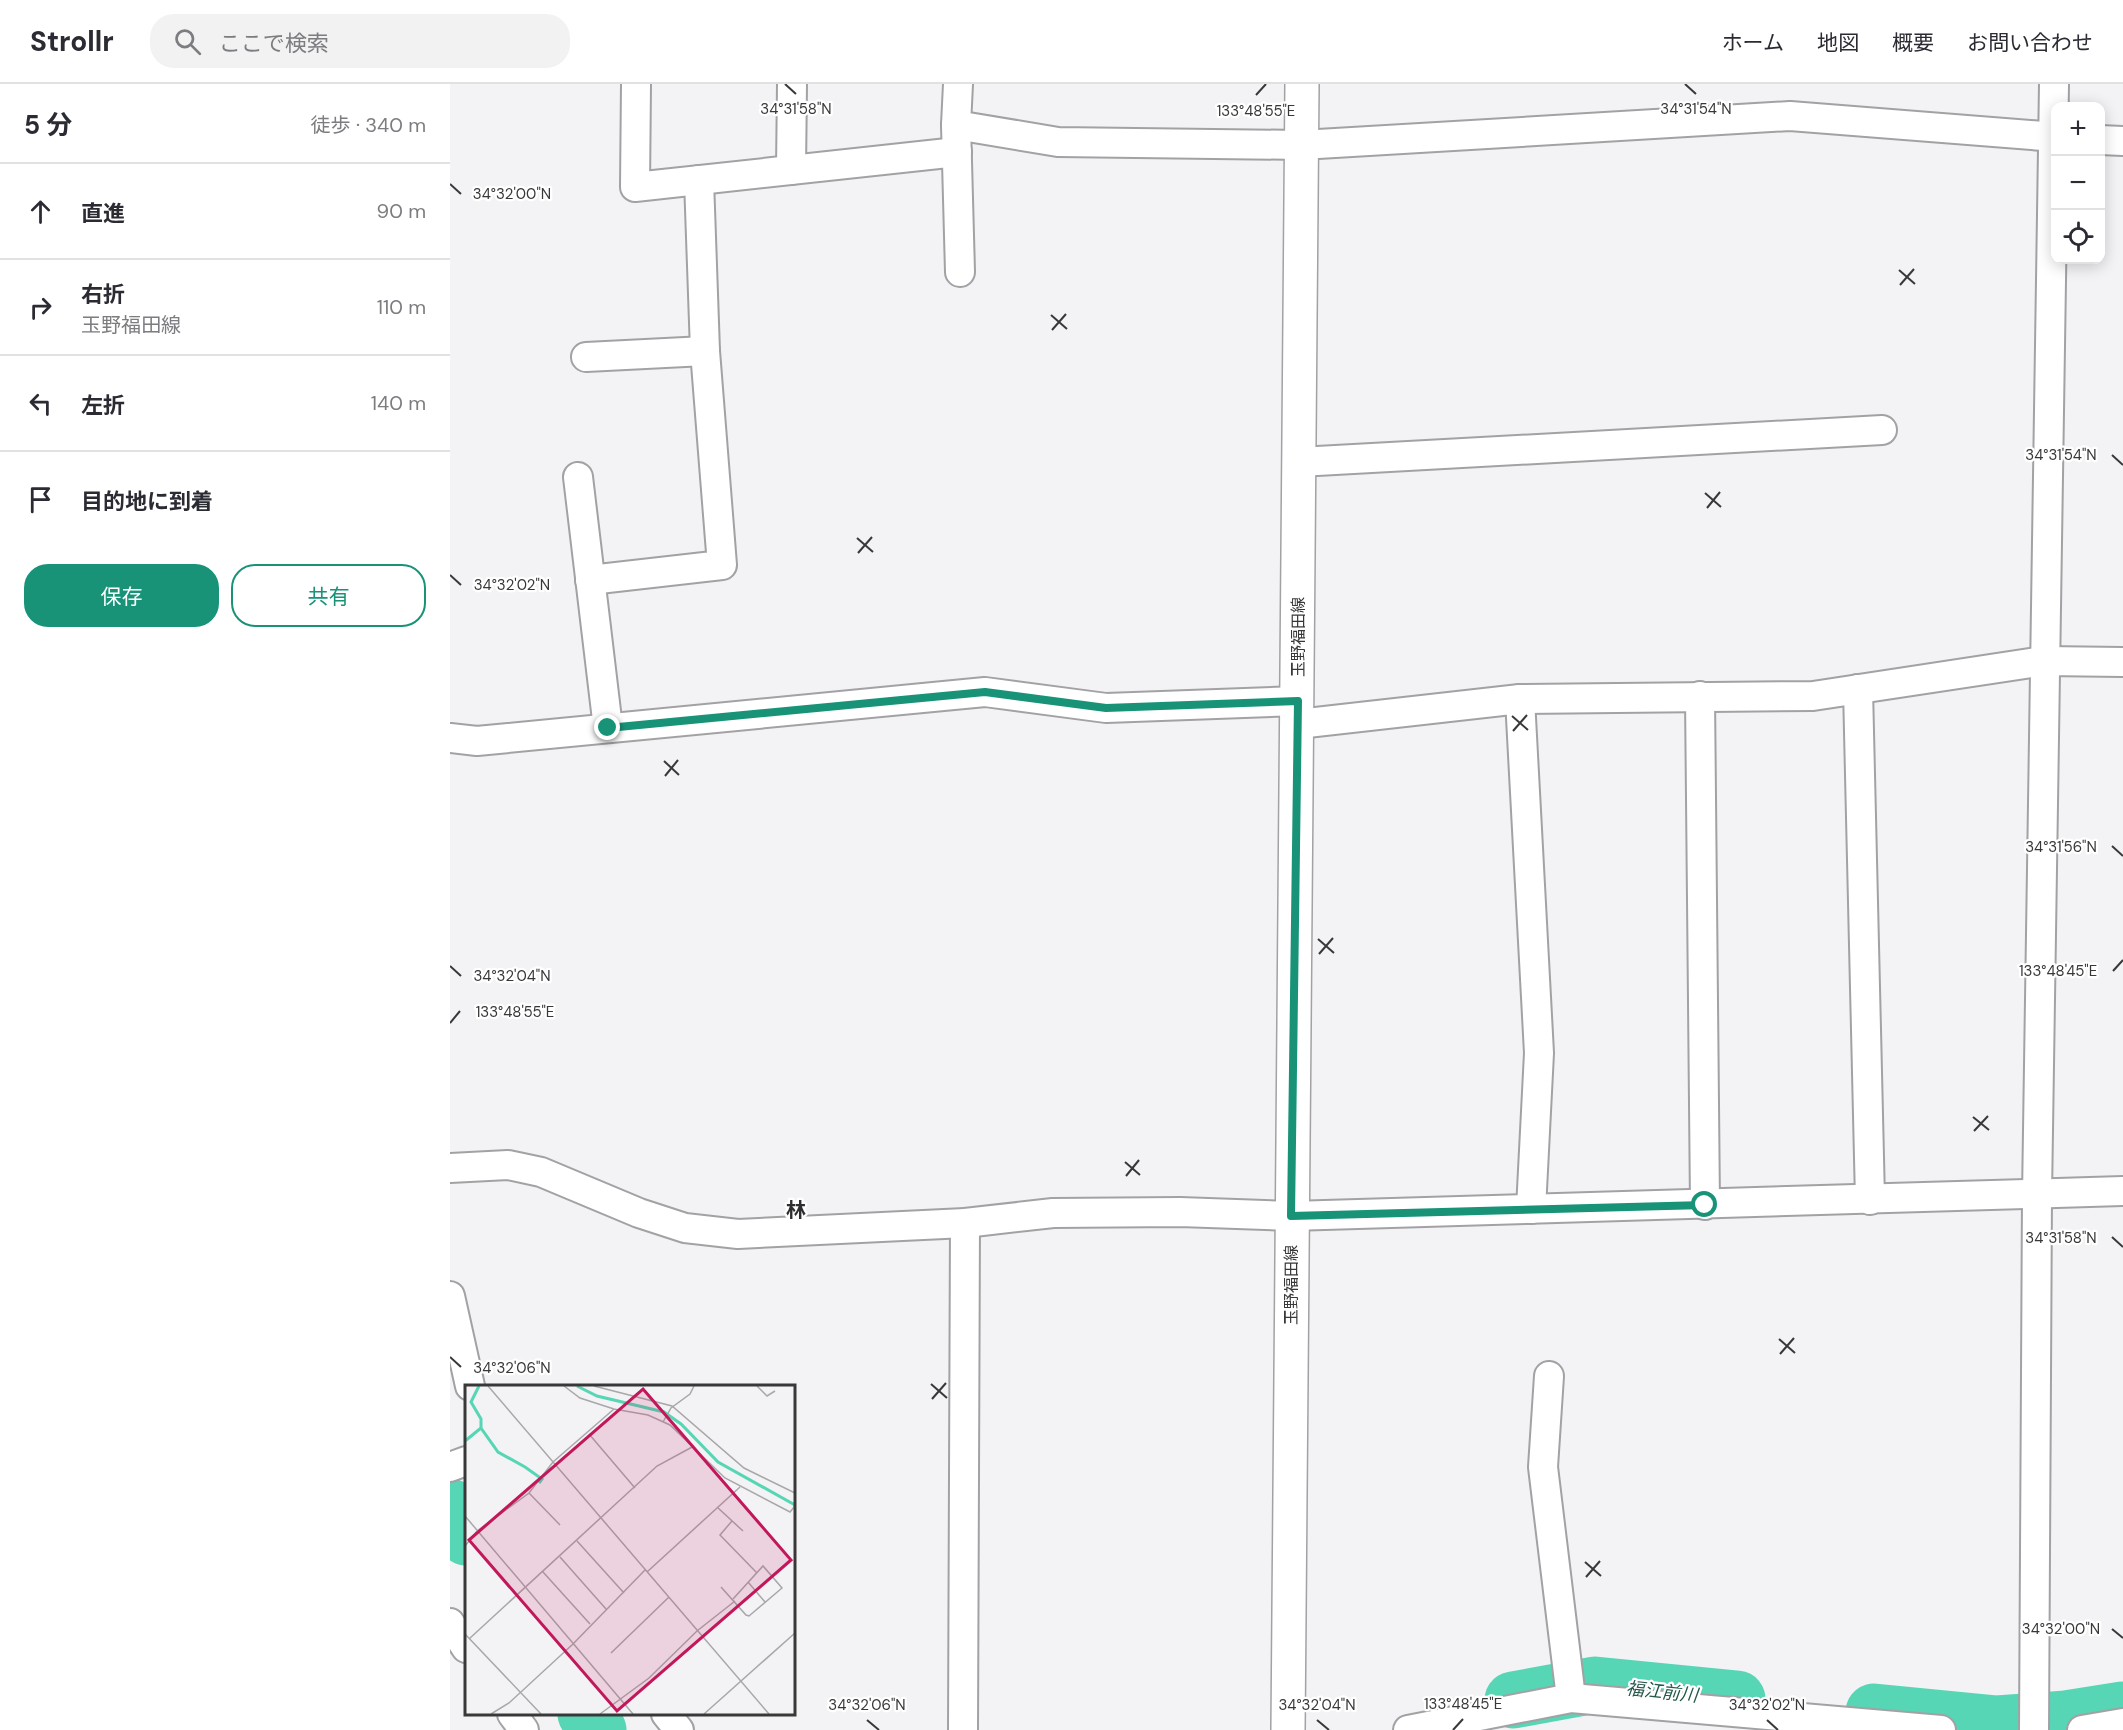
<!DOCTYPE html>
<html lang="ja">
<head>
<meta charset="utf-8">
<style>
	:root { --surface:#fff; --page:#f2f2f3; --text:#2b2b33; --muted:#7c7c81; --line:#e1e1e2; --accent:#189378 }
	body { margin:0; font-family:"DM Sans","Noto Sans JP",sans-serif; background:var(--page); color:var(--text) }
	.controls { position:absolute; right:18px; top:18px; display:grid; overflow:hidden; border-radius:12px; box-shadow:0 3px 15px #0003 }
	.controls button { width:54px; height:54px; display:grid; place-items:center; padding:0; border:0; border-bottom:2px solid var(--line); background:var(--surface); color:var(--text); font:30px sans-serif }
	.stop { position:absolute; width:18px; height:18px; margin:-14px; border:4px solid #189378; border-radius:50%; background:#fff }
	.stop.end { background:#189378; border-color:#fff; box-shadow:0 2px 6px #0008 }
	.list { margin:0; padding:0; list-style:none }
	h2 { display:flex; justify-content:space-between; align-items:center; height:78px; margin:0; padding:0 24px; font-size:26px }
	h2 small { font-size:20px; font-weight:400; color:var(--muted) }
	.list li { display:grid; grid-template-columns:39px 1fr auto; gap:18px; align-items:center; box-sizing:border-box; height:96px; padding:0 24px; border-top:2px solid var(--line) }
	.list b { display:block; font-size:22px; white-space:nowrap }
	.list p { margin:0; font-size:20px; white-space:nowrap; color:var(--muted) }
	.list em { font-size:20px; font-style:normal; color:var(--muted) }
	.actions { display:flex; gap:12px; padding:18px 24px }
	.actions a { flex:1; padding:14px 0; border:2px solid var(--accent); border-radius:24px; text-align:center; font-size:21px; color:var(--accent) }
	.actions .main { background:var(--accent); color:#fff }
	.icon { flex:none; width:33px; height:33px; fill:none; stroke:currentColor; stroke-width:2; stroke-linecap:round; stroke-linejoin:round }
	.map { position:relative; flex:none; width:1673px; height:1646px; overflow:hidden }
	header { display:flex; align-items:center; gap:36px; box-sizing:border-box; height:84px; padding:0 30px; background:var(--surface); border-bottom:2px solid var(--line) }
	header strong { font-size:28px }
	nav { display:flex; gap:33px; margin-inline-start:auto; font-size:21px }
	.search { width:420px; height:54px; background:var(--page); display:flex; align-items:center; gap:15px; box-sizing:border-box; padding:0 21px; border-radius:24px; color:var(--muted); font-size:22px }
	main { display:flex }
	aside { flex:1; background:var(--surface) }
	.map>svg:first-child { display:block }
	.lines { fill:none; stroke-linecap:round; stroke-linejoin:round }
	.river { stroke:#56d6b5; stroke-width:57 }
	.street-casing { stroke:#a2a1a4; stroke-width:32 }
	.primary-casing { stroke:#a2a1a4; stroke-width:36 }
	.street { stroke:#fff; stroke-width:28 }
	.primary { stroke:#fff; stroke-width:33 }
	.route { stroke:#189378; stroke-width:8 }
	.ticks { fill:none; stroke:#383839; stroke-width:2 }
	.labels { text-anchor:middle; stroke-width:4.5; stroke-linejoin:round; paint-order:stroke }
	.street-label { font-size:16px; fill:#383839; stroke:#fff }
	.water-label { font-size:18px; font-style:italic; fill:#24584a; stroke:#fff }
	.quarter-label { font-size:20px; font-weight:bold; fill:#2e2d2f; stroke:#fff }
	.inset-river { fill:none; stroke:#56d6b5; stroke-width:3 }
	.inset-road { fill:none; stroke:#a8a8aa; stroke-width:1.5 }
	.view { fill:#c2185b; fill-opacity:0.15; stroke:#c2185b; stroke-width:3 }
	.inset-edge { fill:none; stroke:#383839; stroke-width:3 }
	.ticks-label { font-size:15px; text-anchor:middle; fill:#383839; stroke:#fff; stroke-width:4.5; stroke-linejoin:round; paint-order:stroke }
</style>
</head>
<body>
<header>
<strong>Strollr</strong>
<div class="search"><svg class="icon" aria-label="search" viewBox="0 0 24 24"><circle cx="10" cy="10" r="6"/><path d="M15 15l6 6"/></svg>ここで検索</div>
<nav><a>ホーム</a><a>地図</a><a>概要</a><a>お問い合わせ</a></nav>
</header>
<main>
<aside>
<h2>5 分<small>徒歩 · 340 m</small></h2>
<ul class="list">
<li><svg class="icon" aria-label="ahead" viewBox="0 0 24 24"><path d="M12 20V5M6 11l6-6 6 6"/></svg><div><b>直進</b></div><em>90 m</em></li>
<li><svg class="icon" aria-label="right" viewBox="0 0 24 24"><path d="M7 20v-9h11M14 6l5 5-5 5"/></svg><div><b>右折</b><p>玉野福田線</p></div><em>110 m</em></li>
<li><svg class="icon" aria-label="left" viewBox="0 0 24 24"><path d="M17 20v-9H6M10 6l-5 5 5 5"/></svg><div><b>左折</b></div><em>140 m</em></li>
<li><svg class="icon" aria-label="arrive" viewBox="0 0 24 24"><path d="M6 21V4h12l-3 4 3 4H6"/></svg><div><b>目的地に到着</b></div></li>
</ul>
<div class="actions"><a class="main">保存</a><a>共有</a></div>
</aside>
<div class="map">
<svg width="1673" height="1646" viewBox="0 0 1673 1646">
	<rect width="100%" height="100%" fill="#f3f2f5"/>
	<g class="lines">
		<g class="river">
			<polyline points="0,1423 16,1453"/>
			<polyline points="1063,1616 1145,1601 1287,1615"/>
			<polyline points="1424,1628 1547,1640 1616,1635 1673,1626"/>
			<polyline points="136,1630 148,1646"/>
		</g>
		<g class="street-casing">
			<g id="street">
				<polyline points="186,0 185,103 507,68"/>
				<polyline points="508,0 506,41 510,188"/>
				<polyline points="506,41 608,58 851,61 1340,32 1606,53"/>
				<polyline points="1650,56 1673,57"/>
				<polyline points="341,86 342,0"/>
				<polyline points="136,273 255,267"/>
				<polyline points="849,378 1432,346"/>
				<polyline points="128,393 158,644"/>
				<polyline points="140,496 272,481 255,267 249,96"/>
				<polyline points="1408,605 1420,1116"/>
				<polyline points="1250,612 1255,1121"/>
				<polyline points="1070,615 1089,969 1081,1125"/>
				<polyline points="848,640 1070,615 1363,612 1594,577 1673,578"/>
				<polyline points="0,654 27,657 535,608 656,624 848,617"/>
				<polyline points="0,1084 58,1081 91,1088 189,1129 235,1144 288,1150 515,1139 603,1129 730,1128 841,1132 1673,1107"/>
				<polyline points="0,1212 20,1302"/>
				<polyline points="1099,1292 1093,1383 1121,1614"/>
				<polyline points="0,1383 16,1377"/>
				<polyline points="0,1539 16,1564"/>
				<polyline points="62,1630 74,1646"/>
				<polyline points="216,1630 229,1646"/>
				<polyline points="513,1646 515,1139"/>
				<polyline points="958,1646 1121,1614 1491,1646"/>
				<polyline points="1584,1646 1587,1112 1604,0"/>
				<polyline points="1632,1646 1673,1639"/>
			</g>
		</g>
		<g class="primary-casing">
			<polyline id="primary" points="838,1646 852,0"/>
		</g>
		<use href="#street" class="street"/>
		<use href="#primary" class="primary"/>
	</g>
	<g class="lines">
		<polyline class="route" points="158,644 535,608 656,624 848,617 841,1132 1255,1121"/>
	</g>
	<path class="ticks" d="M335 0 346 10M1235 0 1246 10M806 11 816 0M0 100 11 110M1449 186 1465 200M1450 201 1464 185M601 231 617 245M602 246 616 230M1662 371 1673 381M1255 409 1271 423M1257 424 1270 408M407 454 423 468M408 469 422 453M0 491 11 501M1062 632 1078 646M1063 647 1077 631M214 677 229 691M215 692 228 676M1662 762 1673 772M868 855 884 869M869 870 883 854M0 882 11 892M1663 887 1673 876M0 939 10 927M1523 1033 1539 1046M1524 1047 1538 1032M675 1078 690 1091M676 1092 689 1076M1662 1153 1673 1163M1329 1255 1345 1269M1330 1270 1344 1254M0 1273 11 1283M481 1300 497 1314M482 1315 496 1299M1135 1478 1151 1492M1136 1493 1150 1477M1662 1545 1673 1554M417 1636 429 1646M867 1636 879 1646M1317 1636 1328 1646M1003 1646 1013 1635"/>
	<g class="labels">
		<g class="street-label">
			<text transform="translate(848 553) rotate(-90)" y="6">玉野福田線</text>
			<text transform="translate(841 1201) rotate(-90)" y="6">玉野福田線</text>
		</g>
		<g class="water-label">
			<text transform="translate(1212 1608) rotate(6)" y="6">福江前川</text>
		</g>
		<g class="quarter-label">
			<text x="346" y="1133">林</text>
		</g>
	</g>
	<g transform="translate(15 1301)">
		<rect width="330" height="330" fill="#f3f2f5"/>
		<path class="inset-river" d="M14 1 6 17 16 34V43L33 67 60 82 77 94 74 98M112 1 132 11 199 27 216 39 253 77 330 120M0 56 16 43"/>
		<path class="inset-road" d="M23 1 304 329M99 1 115 13 149 24M129 1 207 21 279 83 330 108M292 1 302 11 310 6M198 37 206 23 225 9 229 1M124 49 170 103M64 108 95 140M252 122 278 146M0 131 168 329M267 136 255 150 292 188M112 156 159 208M0 161 12 146 64 108 88 77 149 24 183 30 205 40 260 93 325 127 330 121M95 172 141 224M78 187 125 239M182 187 275 102M283 197 300 217M256 202 281 230 284 231 317 203 298 181 268 214M0 249 76 329M4 254 192 81 229 61M146 268 204 212M26 329 44 318 108 259 180 185M135 329 184 293 232 246 270 216M239 329 330 248"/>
		<path class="view" d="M178 4 326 175 152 326 4 155Z"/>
		<rect width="330" height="330" class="inset-edge"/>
	</g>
	<g class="ticks-label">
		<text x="346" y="30">34°31'58"N</text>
		<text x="1246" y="30">34°31'54"N</text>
		<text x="806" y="32">133°48'55"E</text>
		<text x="62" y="115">34°32'00"N</text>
		<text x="1611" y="376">34°31'54"N</text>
		<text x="62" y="506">34°32'02"N</text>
		<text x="1611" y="768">34°31'56"N</text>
		<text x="1608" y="892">133°48'45"E</text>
		<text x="62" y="897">34°32'04"N</text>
		<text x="65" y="933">133°48'55"E</text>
		<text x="1611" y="1159">34°31'58"N</text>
		<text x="62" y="1289">34°32'06"N</text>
		<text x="1611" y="1550">34°32'00"N</text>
		<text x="1013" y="1625">133°48'45"E</text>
		<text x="417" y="1626">34°32'06"N</text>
		<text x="867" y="1626">34°32'04"N</text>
		<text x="1317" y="1626">34°32'02"N</text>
	</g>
</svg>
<div class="controls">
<button>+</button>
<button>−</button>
<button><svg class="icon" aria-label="locate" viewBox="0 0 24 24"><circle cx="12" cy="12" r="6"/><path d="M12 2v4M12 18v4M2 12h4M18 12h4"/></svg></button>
</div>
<div class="stop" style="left:1255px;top:1121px"></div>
<div class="stop end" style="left:158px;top:644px"></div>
</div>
</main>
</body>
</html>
